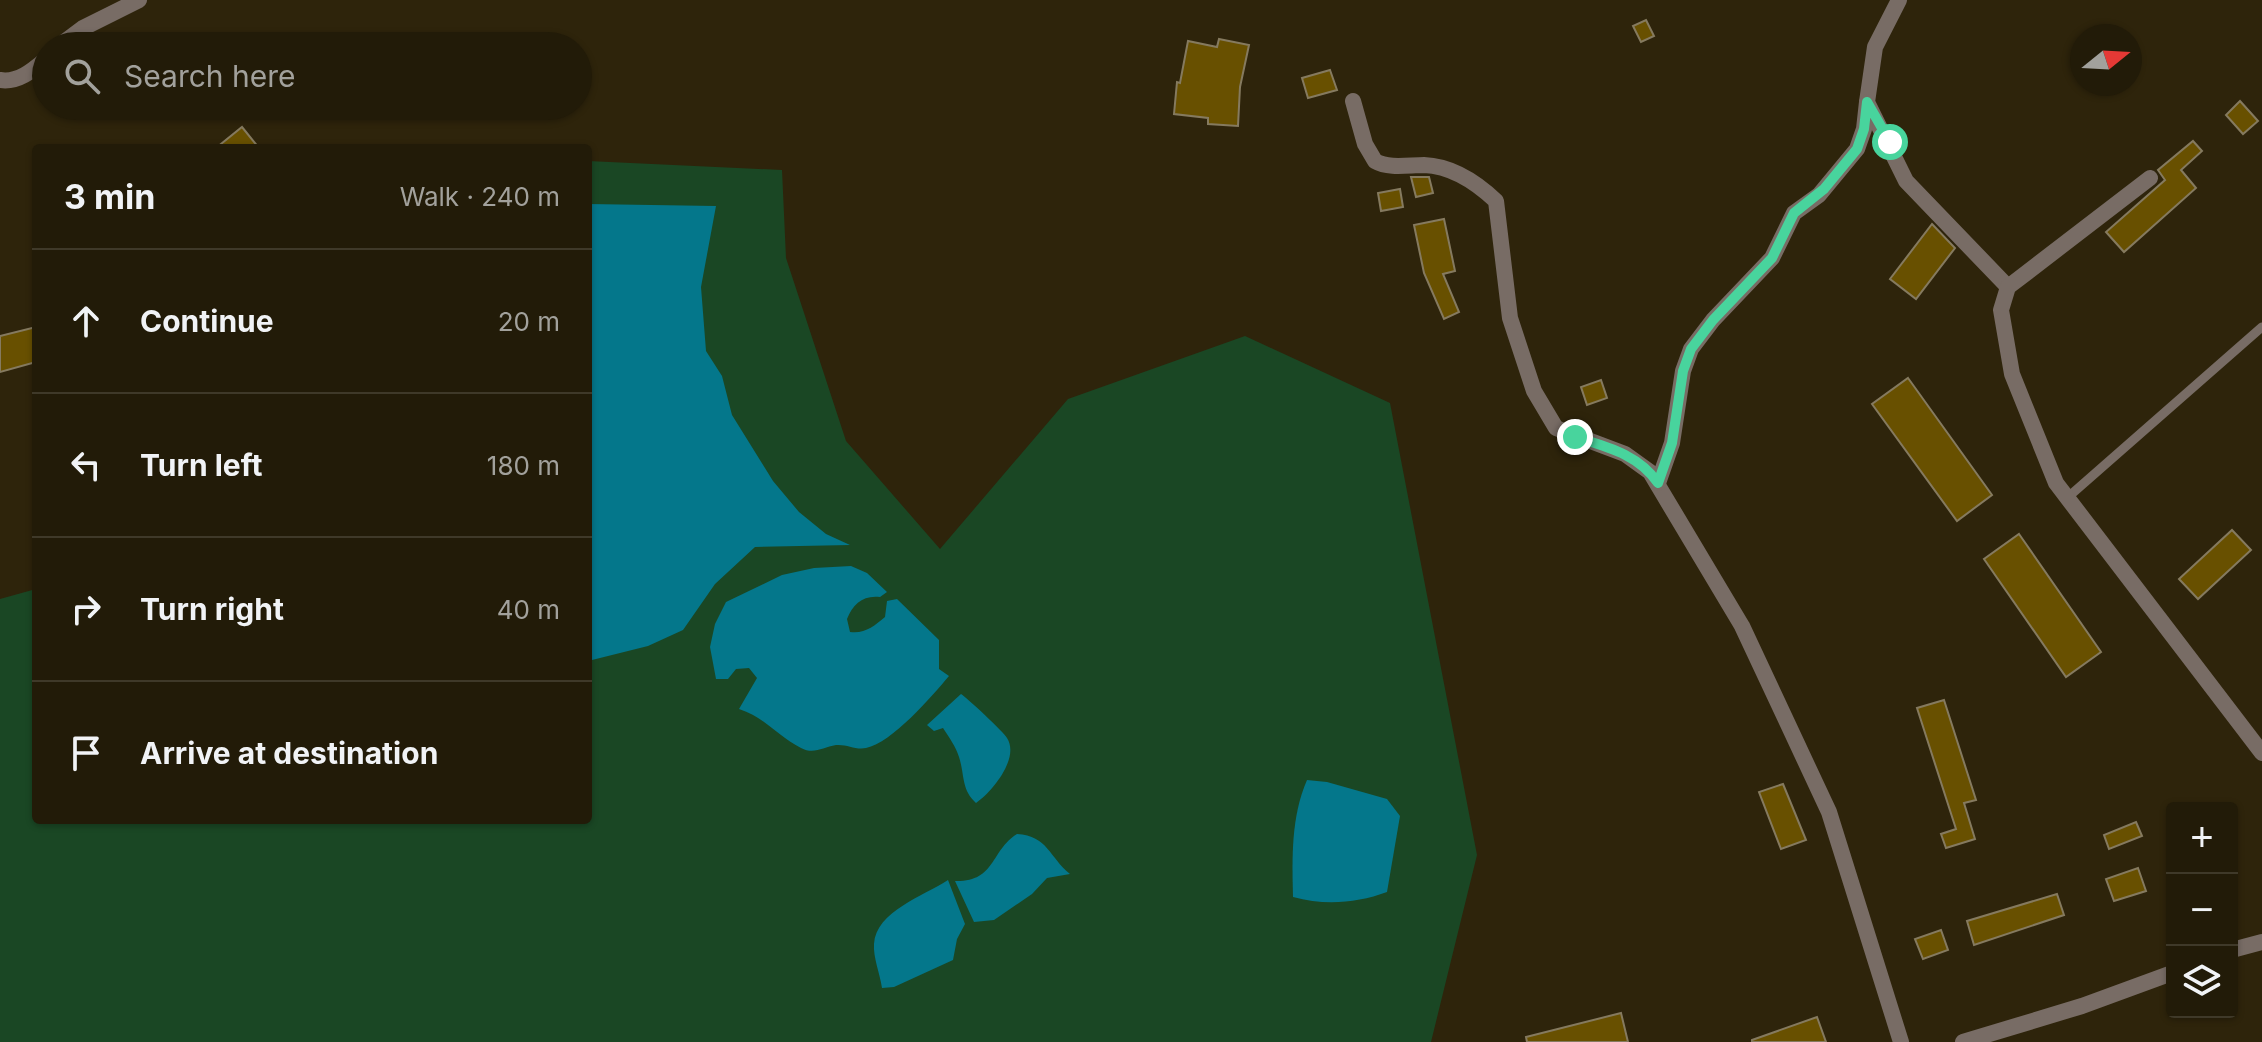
<!DOCTYPE html>
<html lang="en">
<head>
<meta charset="utf-8">
<style>
	:root { --surface:#221b08; --page:#2e2816; --text:#f1f3f6; --muted:#a2a19c; --line:#3f3929 }
	body { margin:0; font-family:Inter,sans-serif; background:var(--page); color:var(--text) }
	.controls { position:absolute; right:24px; bottom:24px; display:grid; overflow:hidden; border-radius:8px; box-shadow:0 2px 6px #0004 }
	.controls button { width:72px; height:72px; display:grid; place-items:center; padding:0; border:0; border-bottom:2px solid var(--line); background:var(--surface); color:var(--text); font:40px sans-serif }
	.compass { position:absolute; left:2070px; top:24px; width:72px; height:72px; border-radius:50%; background:var(--surface); box-shadow:0 2px 6px #0004; rotate:72deg }
	.stop { position:absolute; width:24px; height:24px; margin:-18px; border:6px solid #48d49d; border-radius:50%; background:#fff }
	.stop.end { background:#48d49d; border-color:#fff; box-shadow:0 2px 8px #0008 }
	.list { margin:0; padding:0; list-style:none }
	h2 { display:flex; justify-content:space-between; align-items:center; height:104px; margin:0; padding:0 32px; font-size:34px }
	h2 small { font-size:26px; font-weight:400; color:var(--muted) }
	.list li { display:grid; grid-template-columns:52px 1fr auto; gap:24px; align-items:center; box-sizing:border-box; height:144px; padding:0 32px; border-top:2px solid var(--line) }
	.list b { display:block; font-size:30px; white-space:nowrap }
	.list em { font-size:26px; font-style:normal; color:var(--muted) }
	.icon { flex:none; width:44px; height:44px; fill:none; stroke:currentColor; stroke-width:2; stroke-linecap:round; stroke-linejoin:round }
	.map { position:relative; flex:none; width:2262px; height:1042px; overflow:hidden }
	.search { position:absolute; background:var(--surface); box-shadow:0 2px 6px #0004; left:32px; top:32px; width:560px; height:88px; display:flex; align-items:center; gap:20px; box-sizing:border-box; padding:0 28px; border-radius:44px; color:var(--muted); font-size:30px }
	.panel { position:absolute; background:var(--surface); box-shadow:0 2px 6px #0004; left:32px; top:144px; width:560px; height:680px; border-radius:8px }
	.map>svg:first-child { display:block }
	.green { fill:#1a4724 }
	.water { fill:#04778b }
	.building { fill:#685000; stroke:#857a5f; stroke-width:2 }
	.lines { fill:none; stroke-linecap:round; stroke-linejoin:round }
	.lane { stroke:#786c65; stroke-width:9 }
	.street { stroke:#786c65; stroke-width:16 }
	.route { stroke:#48d49d; stroke-width:10 }
</style>
</head>
<body>
<div class="map">
<svg width="2262" height="1042" viewBox="0 0 2262 1042">
	<rect width="100%" height="100%" fill="#2e240b"/>
	<polygon class="green" points="588,161 782,170 786,258 846,441 940,549 1068,399 1245,336 1390,403 1477,855 1431,1042 0,1042 0,599 36,589 36,820 588,820"/>
	<g class="water">
		<polygon points="588,204 716,206 701,287 706,351 722,376 732,415 773,481 799,512 826,534 850,545 755,547 715,584 683,630 648,646 588,661"/>
		<path d="M851 566 867 573 887 592 880 597C863 595 853 604 847 619L850 632C865 634 874 626 885 617L887 601 897 599 939 640V669L949 676C932 696 892 743 866 748 855 750 847 744 836 745 823 747 814 755 801 748 777 736 766 718 739 709L757 678 749 668 736 669 728 679H716L710 647 715 624 726 602 782 575 814 568Z"/>
		<path d="M961 694C967 698 1004 732 1007 738 1020 758 992 792 976 803 961 789 965 776 959 757 956 747 949 737 943 728L934 731 927 725Z"/>
		<path d="M1307 780 1327 782 1387 799 1400 816 1387 892C1357 903 1325 906 1293 897 1292 857 1291 817 1307 780Z"/>
		<path d="M1017 834C1048 836 1049 857 1070 874L1047 878 1032 894 994 920 974 922 955 881C996 882 990 851 1017 834Z"/>
		<path d="M948 880 965 924 957 939 953 960 894 987 882 988C880 974 873 957 874 944 876 911 924 896 948 880Z"/>
	</g>
	<g class="building">
		<polygon points="1646,20 1654,36 1641,42 1633,26"/>
		<polygon points="1219,39 1249,45 1240,87 1238,126 1208,124 1208,118 1174,114 1177,82 1180,83 1188,41 1217,47"/>
		<polygon points="1330,70 1337,90 1308,98 1302,78"/>
		<polygon points="2240,101 2258,121 2243,134 2226,115"/>
		<polygon points="242,127 259,148 216,148"/>
		<polygon points="2193,141 2202,151 2181,170 2196,188 2124,252 2106,232 2165,180 2158,170"/>
		<polygon points="1411,177 1429,177 1433,193 1416,197"/>
		<polygon points="1400,189 1403,207 1381,211 1378,193"/>
		<polygon points="1444,219 1455,271 1443,274 1459,312 1444,319 1424,273 1414,225"/>
		<polygon points="1932,224 1955,248 1916,299 1890,279"/>
		<polygon points="36,327 36,362 0,372 0,336"/>
		<polygon points="1908,378 1992,495 1957,521 1872,404"/>
		<polygon points="1601,380 1607,398 1587,405 1581,387"/>
		<polygon points="2232,530 2251,550 2198,599 2179,579"/>
		<polygon points="2019,534 2101,652 2066,677 1984,559"/>
		<polygon points="1944,700 1976,800 1964,803 1975,839 1946,848 1941,834 1956,829 1917,708"/>
		<polygon points="1783,784 1806,840 1781,849 1759,792"/>
		<polygon points="2136,822 2142,836 2109,849 2104,835"/>
		<polygon points="2138,868 2146,891 2114,901 2106,879"/>
		<polygon points="2057,894 2064,915 1974,945 1967,921"/>
		<polygon points="1941,930 1948,950 1923,959 1915,939"/>
		<polygon points="1621,1013 1628,1042 1527,1042 1526,1037"/>
		<polygon points="1817,1017 1826,1042 1752,1042 1752,1040"/>
	</g>
	<g class="lines">
		<polyline class="lane" points="2067,498 2262,327"/>
		<g class="street">
			<polyline points="1899,0 1875,47 1867,102 1906,181 2008,287"/>
			<polyline points="59,46 83,28 139,0"/>
			<path d="M0 80C18 83 33 70 46 59"/>
			<path d="M1353 101 1365 144 1375 161C1389 169 1408 165 1424 165 1451 166 1477 183 1496 201L1510 318 1534 391 1556 428 1625 454 1650 472 1742 626 1829 812 1901 1042"/>
			<polyline points="2150,178 2008,287 2001,310 2012,374 2056,483 2262,753"/>
			<polyline points="1658,483 1672,443 1683,371 1691,349 1713,320 1772,258 1794,213 1819,195 1857,149 1864,129 1867,102"/>
			<polyline points="2232,950 2262,942"/>
			<polyline points="1963,1042 2082,1006 2172,973"/>
		</g>
	</g>
	<g class="lines">
		<path class="route" d="M1575 437C1607 447 1638 454 1658 483L1672 443 1683 371 1691 349 1713 320 1772 258 1794 213 1824 189 1857 149 1864 129 1867 102 1890 142"/>
	</g>
</svg>
<div class="controls">
<button>+</button>
<button>−</button>
<button><svg class="icon" aria-label="layers" viewBox="0 0 24 24"><path d="M12 4l9 5-9 5-9-5zM3 14l9 5 9-5"/></svg></button>
</div>
<svg class="compass" viewBox="-18 -18 36 36"><path d="M0-13l5 13h-10z" fill="#e53935"/><path d="M0 13l5-13h-10z" fill="#a2a19c"/></svg>
<div class="stop" style="left:1890px;top:142px"></div>
<div class="stop end" style="left:1575px;top:437px"></div>
<div class="search"><svg class="icon" aria-label="search" viewBox="0 0 24 24"><circle cx="10" cy="10" r="6"/><path d="M15 15l6 6"/></svg>Search here</div>
<section class="panel">
<h2>3 min<small>Walk · 240 m</small></h2>
<ul class="list">
<li><svg class="icon" aria-label="ahead" viewBox="0 0 24 24"><path d="M12 20V5M6 11l6-6 6 6"/></svg><div><b>Continue</b></div><em>20 m</em></li>
<li><svg class="icon" aria-label="left" viewBox="0 0 24 24"><path d="M17 20v-9H6M10 6l-5 5 5 5"/></svg><div><b>Turn left</b></div><em>180 m</em></li>
<li><svg class="icon" aria-label="right" viewBox="0 0 24 24"><path d="M7 20v-9h11M14 6l5 5-5 5"/></svg><div><b>Turn right</b></div><em>40 m</em></li>
<li><svg class="icon" aria-label="arrive" viewBox="0 0 24 24"><path d="M6 21V4h12l-3 4 3 4H6"/></svg><div><b>Arrive at destination</b></div></li>
</ul>
</section>
</div>
</body>
</html>
